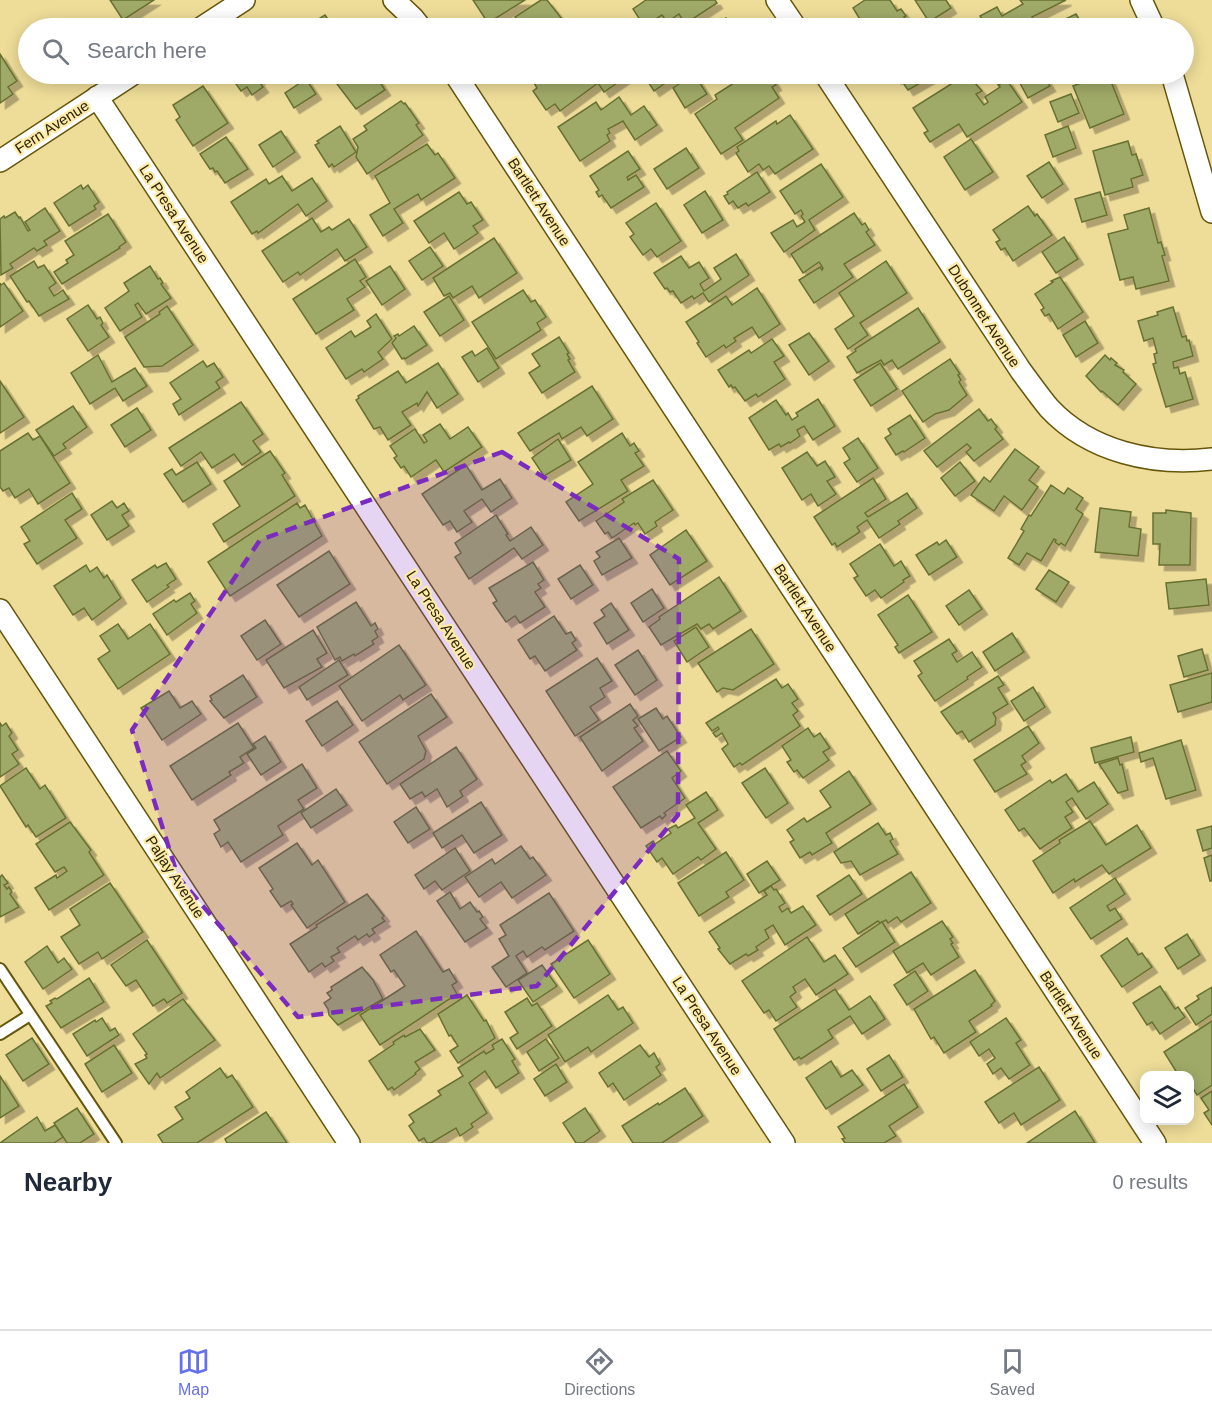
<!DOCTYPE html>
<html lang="en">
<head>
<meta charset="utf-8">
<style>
	:root { --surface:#fff; --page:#f6f6f7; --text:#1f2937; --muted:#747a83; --line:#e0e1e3; --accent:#6670e9 }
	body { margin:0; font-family:Arial,sans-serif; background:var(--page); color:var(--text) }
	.controls { position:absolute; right:18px; bottom:18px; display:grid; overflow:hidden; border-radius:12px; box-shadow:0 3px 15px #0003 }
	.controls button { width:54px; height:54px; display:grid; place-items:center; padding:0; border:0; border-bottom:2px solid var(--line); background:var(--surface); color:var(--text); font:30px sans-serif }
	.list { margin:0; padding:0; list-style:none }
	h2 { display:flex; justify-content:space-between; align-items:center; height:78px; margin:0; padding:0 24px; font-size:26px }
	h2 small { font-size:20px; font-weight:400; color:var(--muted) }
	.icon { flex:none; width:33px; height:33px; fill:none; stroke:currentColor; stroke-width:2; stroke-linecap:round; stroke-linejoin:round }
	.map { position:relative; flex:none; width:1212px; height:1143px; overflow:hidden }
	.search { position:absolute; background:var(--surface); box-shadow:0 3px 15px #0003; left:18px; right:18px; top:18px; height:66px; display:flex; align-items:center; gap:15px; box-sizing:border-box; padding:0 21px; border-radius:33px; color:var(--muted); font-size:22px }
	.sheet { height:186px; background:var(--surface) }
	nav { display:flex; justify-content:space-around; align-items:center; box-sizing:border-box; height:84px; border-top:2px solid var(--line); background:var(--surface); font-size:16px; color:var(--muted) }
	nav a { display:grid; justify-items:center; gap:3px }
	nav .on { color:var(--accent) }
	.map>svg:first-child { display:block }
	.building { fill:#a0aa68; stroke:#687030; stroke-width:1.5; filter:url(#shadow) }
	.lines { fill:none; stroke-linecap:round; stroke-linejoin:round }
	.lane-casing { stroke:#66560b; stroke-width:14 }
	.street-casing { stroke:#66560b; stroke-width:24 }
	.lane { stroke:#fff; stroke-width:10 }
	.street { stroke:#fff; stroke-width:21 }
	.marked { fill:#7b2cbf; fill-opacity:0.2; stroke:#7b2cbf; stroke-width:4.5; stroke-dasharray:12 8; stroke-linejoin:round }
	.labels { text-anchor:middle; stroke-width:4.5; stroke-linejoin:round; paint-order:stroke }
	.street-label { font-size:15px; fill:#2c2509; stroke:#fceaa6 }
</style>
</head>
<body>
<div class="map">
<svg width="1212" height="1143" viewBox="0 0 1212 1143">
	<defs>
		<filter id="shadow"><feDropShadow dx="5.5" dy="5.5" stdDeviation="0" flood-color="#0004"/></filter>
	</defs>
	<rect width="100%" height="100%" fill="#ed9"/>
	<g class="building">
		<polygon points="110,0 154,0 123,20"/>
		<polygon points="473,0 525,0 488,23"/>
		<polygon points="541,0 547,0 569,28 523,28 515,17"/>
		<polygon points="646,0 715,0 717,3 685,24 679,14 667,22 662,15 644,26 633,9"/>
		<polygon points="865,0 890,0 897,11 901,9 906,16 904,17 907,21 905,23 908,27 860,28 857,23 861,21 853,8"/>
		<polygon points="915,0 946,0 951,8 929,22"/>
		<polygon points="1020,0 1066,0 1032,17 1038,28 988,28 980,16 997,7 1002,16 1023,4"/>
		<polygon points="1076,14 1083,26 1087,24 1089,28 1047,28"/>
		<polygon points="325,15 334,28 304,28"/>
		<polygon points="726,18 733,28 710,28"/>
		<polygon points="0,54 17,81 8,87 13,94 0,103"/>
		<polygon points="229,74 257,74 260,78 258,80 263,87 252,95 247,87 241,91"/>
		<polygon points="337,74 380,74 376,76 385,90 356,109 337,84 339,83 335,77 338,75"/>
		<polygon points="533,74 625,74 626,77 604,92 598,83 560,111 555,104 546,110 533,91 537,88 530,76"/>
		<polygon points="643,74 672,74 674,77 654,91"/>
		<polygon points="694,74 707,94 685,108 673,88"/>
		<polygon points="748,74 763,74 766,78 770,75 776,85 772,87 779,98 735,128 743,140 721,154 695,114 717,99 715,95"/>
		<polygon points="890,74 928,74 931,77 908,90 899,77 896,79 893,74 891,76"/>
		<polygon points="1015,74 1043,74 1050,86 1028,98"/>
		<polygon points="1104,74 1108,74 1124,114 1090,128 1073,86"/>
		<polygon points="968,75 982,91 976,94 984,105 988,102 985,97 1000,87 998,85 1007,80 1022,102 967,137 959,124 930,142 924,133 928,131 913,108 959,79 960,80"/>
		<polygon points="306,79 316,94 294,108 285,93"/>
		<polygon points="203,86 228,123 193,146 176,120 180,117 173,105"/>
		<polygon points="1071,94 1079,113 1058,122 1050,102"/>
		<polygon points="619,97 631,115 644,106 657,125 635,140 623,121 608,129 610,133 607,135 610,141 580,161 558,127 596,102 601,110"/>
		<polygon points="401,101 404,104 405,103 419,123 416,125 423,135 367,174 356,157 358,147 353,139 367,130 364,126"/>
		<polygon points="790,115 813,149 775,174 769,166 763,170 759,164 748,172 736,153 739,151 737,147 776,121 777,124"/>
		<polygon points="340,126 356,152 334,167 332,164 329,167 315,145 319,143 317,141"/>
		<polygon points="1068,126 1076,148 1053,157 1045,135"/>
		<polygon points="281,131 295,152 273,167 259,145"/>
		<polygon points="226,137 248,169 225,183 217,171 215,172 213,168 210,169 200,154"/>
		<polygon points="971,139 993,172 965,190 944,157"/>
		<polygon points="1128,141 1132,155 1136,154 1143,175 1131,179 1133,187 1105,195 1093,151"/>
		<polygon points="427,144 435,155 438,153 455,178 421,200 418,194 394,209 403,223 383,236 370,215 390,203 375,176"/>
		<polygon points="686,148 699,168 667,189 654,169"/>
		<polygon points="628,151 640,169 627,177 628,180 636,175 644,187 611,208 602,195 599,197 596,192 599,190 590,176"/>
		<polygon points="1049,162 1063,184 1042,198 1027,176"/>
		<polygon points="821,164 843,197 809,220 815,230 784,252 771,233 793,220 797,227 805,222 801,216 803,214 801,210 795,214 780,191"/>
		<polygon points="757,172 770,192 748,206 746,203 738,208 733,201 729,204 724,196 728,194 727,192"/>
		<polygon points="282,176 292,191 312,178 327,201 306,216 298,204 258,233 257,231 252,234 231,202 266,179 269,184"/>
		<polygon points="81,185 83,189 88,185 99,202 94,206 96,209 69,226 54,203"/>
		<polygon points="705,191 723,220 702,233 684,205"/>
		<polygon points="459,192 467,204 471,202 483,220 473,226 478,233 454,249 444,233 429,243 414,221"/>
		<polygon points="1100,192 1107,215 1082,222 1075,199"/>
		<polygon points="656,203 681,241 657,257 651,249 643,255 630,237 634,234 626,223"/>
		<polygon points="1028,206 1035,216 1037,214 1052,235 1013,261 1005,248 1001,250 996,242 1000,240 993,230"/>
		<polygon points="45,208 60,231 44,241 47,245 37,251 34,248 10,264 13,268 1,275 0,219 4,216 5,218 15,212 19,218 20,217 28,231 30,230 25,222"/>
		<polygon points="1149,208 1158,243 1161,242 1165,255 1162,256 1169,281 1136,289 1133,277 1120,280 1108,234 1128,229 1124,215"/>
		<polygon points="854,213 862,225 865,223 869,230 866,232 875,245 844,264 853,277 814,303 799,280 820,267 822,270 823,268 819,262 803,273 791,254"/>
		<polygon points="108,214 126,242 119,247 120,248 62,284 54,272 68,263 66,260 74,255 65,241"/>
		<polygon points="312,218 321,232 329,227 332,230 349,219 367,247 345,261 337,249 300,275 298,272 283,282 262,251"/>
		<polygon points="1064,237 1078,259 1056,273 1042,252"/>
		<polygon points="494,238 517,273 479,298 472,286 453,298 450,293 444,296 433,278"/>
		<polygon points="430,247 443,266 422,280 409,261"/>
		<polygon points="736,254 749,275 709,302 703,293 694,299 692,296 681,303 673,291 670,292 667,288 665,289 654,273 681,256 689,268 699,262 709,278 700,284 704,291 721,279 714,268"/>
		<polygon points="355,259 366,277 360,281 365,287 347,299 354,310 316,334 293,299"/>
		<polygon points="34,261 38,268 44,265 56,283 49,288 54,296 63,290 69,299 39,316 29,301 27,302 10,276"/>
		<polygon points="886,261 907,293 860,323 868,335 848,349 835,329 854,316 839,293"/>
		<polygon points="150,266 158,279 160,278 163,283 161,284 171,298 146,314 138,303 135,305 142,317 120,331 105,308 129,291 124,283"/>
		<polygon points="390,266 405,289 382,305 366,281"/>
		<polygon points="1060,277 1083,312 1058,329 1049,314 1045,316 1041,310 1044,308 1035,294 1053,282 1051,281"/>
		<polygon points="0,283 1,285 4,283 23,311 0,327"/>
		<polygon points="757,288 780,324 759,338 752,327 734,338 736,341 726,348 724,345 706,357 697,343 699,342 686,322 726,296 732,305"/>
		<polygon points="523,290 531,302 535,300 546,317 537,323 541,330 496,359 472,322"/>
		<polygon points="449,296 464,320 440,336 424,312"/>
		<polygon points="88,305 97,319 100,317 103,323 101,325 109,337 88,351 67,319"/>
		<polygon points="167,306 193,345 162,366 144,367 125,337 160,314 159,312"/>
		<polygon points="1173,307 1182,337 1186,336 1187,341 1189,340 1193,356 1173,362 1174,368 1178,367 1180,374 1185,372 1193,399 1166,407 1153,364 1156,363 1154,354 1157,353 1153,338 1144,341 1138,321 1158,315 1157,312"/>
		<polygon points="918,308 940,342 898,369 892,360 884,365 881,360 857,373 847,357 856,351 855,349"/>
		<polygon points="376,314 392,339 378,352 383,359 364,372 362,369 346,379 326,348 351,331 355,337 371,327 367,321"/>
		<polygon points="1085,321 1098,343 1076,357 1063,335"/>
		<polygon points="414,326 427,345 405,359 404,358 402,359 392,343 396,338 394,336 398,334 399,336"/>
		<polygon points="809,333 829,361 809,375 789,345"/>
		<polygon points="559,337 569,353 567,354 570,359 568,360 575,372 542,393 529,373 540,366 532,354"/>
		<polygon points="772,339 784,356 774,362 785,379 758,397 756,394 745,401 735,387 733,388 731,385 729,387 718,370 749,350 751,353"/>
		<polygon points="487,348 499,368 478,382 462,357 472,351 475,356"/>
		<polygon points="98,355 112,382 135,368 147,386 123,401 115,388 90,404 71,373"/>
		<polygon points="1105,355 1110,360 1111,358 1117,363 1115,365 1124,370 1123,372 1136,384 1118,405 1102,391 1101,392 1086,376"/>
		<polygon points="950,359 960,374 958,375 961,380 959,382 967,395 949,410 935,414 923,422 902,391"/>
		<polygon points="203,361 207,367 214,363 223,377 216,382 220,388 179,415 173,404 181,399 170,383"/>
		<polygon points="438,363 458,394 437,408 427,392 418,406 417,403 402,412 411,425 388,440 380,427 374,429 356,400 359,398 358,396 398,371 406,383"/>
		<polygon points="880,363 897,389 871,406 854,380"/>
		<polygon points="0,381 24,417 0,433"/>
		<polygon points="592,386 613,419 587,436 581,427 562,439 559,433 530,451 518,433"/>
		<polygon points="818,399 835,426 813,440 804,426 797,430 800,436 790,443 789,442 781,447 779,444 769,450 749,418 776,400 786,415 788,413 792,420 798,416 796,413"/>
		<polygon points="241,402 263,434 253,441 261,452 242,465 234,454 212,468 201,452 181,466 169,448"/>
		<polygon points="73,406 87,427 63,444 66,448 54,456 36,430"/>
		<polygon points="137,408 151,430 125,447 111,425"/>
		<polygon points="979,409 988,421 991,419 997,427 995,429 1003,439 974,461 966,452 971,448 967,444 937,467 924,451"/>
		<polygon points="910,415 925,438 904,452 903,451 896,455 885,438 891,434 888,429"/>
		<polygon points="440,424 450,439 468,427 482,447 444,472 436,460 411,477 404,466 401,468 394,458 397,456 390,446 415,429 424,443 427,441 423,435"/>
		<polygon points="28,433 33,440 40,436 70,483 38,504 29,489 15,498 9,488 3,491 0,487 0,451"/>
		<polygon points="622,433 630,446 634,443 639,451 635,453 644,466 621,480 628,491 579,521 566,502 593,484 578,462"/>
		<polygon points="858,438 878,468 857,482 844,463 850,459 843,448"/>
		<polygon points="558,439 571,460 544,476 532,458"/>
		<polygon points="1015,449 1039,467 1029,480 1038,487 1022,510 1004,496 994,511 971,495 984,477 990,482"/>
		<polygon points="270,451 285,473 282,475 295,496 224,542 213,524 240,506 224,481"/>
		<polygon points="807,452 817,466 825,461 835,477 827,481 836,494 818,506 811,494 802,500 782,468"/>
		<polygon points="197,462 211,484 183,502 164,474 172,469 176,475"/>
		<polygon points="960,462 975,481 955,496 941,478"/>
		<polygon points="466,465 482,490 500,479 512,498 491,512 482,499 464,511 472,522 457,532 450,521 443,525 422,494"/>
		<polygon points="873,478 886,499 865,513 868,517 907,493 917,508 898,521 900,524 879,538 867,520 857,527 860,532 837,547 835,543 832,545 814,517"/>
		<polygon points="653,480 673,510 655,522 657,526 645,534 638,523 635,525 634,523 612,538 608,532 605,534 596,521 624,502 622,499"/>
		<polygon points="1051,485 1064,494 1068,488 1083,498 1076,509 1083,514 1065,546 1061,543 1059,545 1055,542 1056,540 1054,539 1041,561 1027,553 1019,565 1008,558 1024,531 1021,529 1029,515 1031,516"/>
		<polygon points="72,493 82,509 65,520 77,538 37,564 24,544 30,541 21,527"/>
		<polygon points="112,501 117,508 124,503 129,511 122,515 129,526 107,540 91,515"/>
		<polygon points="297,503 300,508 305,505 322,536 230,596 208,562"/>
		<polygon points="1100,508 1131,512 1129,527 1141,529 1138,556 1095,552"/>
		<polygon points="1166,510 1191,513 1190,565 1159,565 1160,544 1153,544 1153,513 1166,513"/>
		<polygon points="496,515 508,534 506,535 510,541 531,527 543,545 522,559 514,548 469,579 455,557 461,553 455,543"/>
		<polygon points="686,530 707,561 670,585 650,555"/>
		<polygon points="619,538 632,558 602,575 594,561 600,557 596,552"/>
		<polygon points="946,540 957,557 929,575 916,555 937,542 939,545"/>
		<polygon points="880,544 894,566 901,561 910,576 903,580 904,582 881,598 875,590 866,596 854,578 858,576 850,564"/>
		<polygon points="329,551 350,584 299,617 277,585"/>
		<polygon points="533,562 544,580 538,584 541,588 535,592 545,607 520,623 515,616 506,622 493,603 497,601 489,588"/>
		<polygon points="166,563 176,579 167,585 169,587 147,602 132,580 155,565 157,568"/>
		<polygon points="86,565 90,572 97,567 104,578 107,575 121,598 92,620 84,608 73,615 54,586"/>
		<polygon points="580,565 593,585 571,599 558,579"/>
		<polygon points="1049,570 1069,582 1056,602 1036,589"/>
		<polygon points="719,577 741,611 713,629 709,624 701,629 697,624 661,645 649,627 660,619 659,617"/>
		<polygon points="1206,579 1209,605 1169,609 1166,583"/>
		<polygon points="652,589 664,608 643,622 631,603"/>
		<polygon points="969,590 982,609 959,625 946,606"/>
		<polygon points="190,593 195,601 191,604 197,613 167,635 153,614 174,600 176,602"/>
		<polygon points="908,595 932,632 899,653 895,647 898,645 878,615"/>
		<polygon points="356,602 371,626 375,623 378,629 375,631 378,637 372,641 374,644 355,656 354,654 342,661 340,657 335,660 317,627"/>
		<polygon points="611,603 629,630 607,644 594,623 605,616 601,610"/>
		<polygon points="554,616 566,634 571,632 576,640 572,643 577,650 545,671 535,656 530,659 518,640"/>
		<polygon points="265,620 281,644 257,660 241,636"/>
		<polygon points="118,624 128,639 150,624 170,654 118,689 98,659 110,651 100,636"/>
		<polygon points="696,627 709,647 687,662 674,641"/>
		<polygon points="751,629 774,664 733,690 723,688 717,692 698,663"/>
		<polygon points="313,630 327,653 317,659 322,667 284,688 266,660"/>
		<polygon points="1012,633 1024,652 995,671 983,652"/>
		<polygon points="949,639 957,651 952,654 957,662 972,652 982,667 967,677 968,679 935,701 918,676 922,673 914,661"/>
		<polygon points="399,645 426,685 403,700 400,695 362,721 339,686"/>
		<polygon points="1202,649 1208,670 1184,677 1178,656"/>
		<polygon points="638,650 657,680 635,695 615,665"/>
		<polygon points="597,658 612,681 600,688 605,697 590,707 599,720 575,736 546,691"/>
		<polygon points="339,660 348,675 307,700 299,687"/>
		<polygon points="1212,673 1212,702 1178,712 1170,685"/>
		<polygon points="243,675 257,697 224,718 210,701 212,700 210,696"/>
		<polygon points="998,676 1004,685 998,688 1008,704 993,713 996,718 995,725 969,742 962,731 957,734 941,712"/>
		<polygon points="776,679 782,688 788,684 798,699 792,703 798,711 793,715 800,726 742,765 740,763 734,767 722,749 728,744 722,733 716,737 713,733 719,729 718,727 712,731 706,723"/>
		<polygon points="1033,687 1045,707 1024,721 1011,701"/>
		<polygon points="169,691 180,708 192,701 201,714 162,740 141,708"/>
		<polygon points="431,694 447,717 418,736 426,751 424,759 387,784 359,742"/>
		<polygon points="337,701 353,725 322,746 306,721"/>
		<polygon points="630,704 638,716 633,720 638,726 634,728 643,741 602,771 580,737"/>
		<polygon points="656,708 663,719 667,716 681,737 659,751 638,719"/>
		<polygon points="0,723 2,726 6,723 12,733 9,736 18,750 12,754 19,764 0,777"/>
		<polygon points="238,723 254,748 240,757 244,763 229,772 231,775 192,800 170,766"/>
		<polygon points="1028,726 1039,743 1022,756 1026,762 1021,765 1027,774 995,792 974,760"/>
		<polygon points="808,728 814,737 820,733 830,748 823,752 829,760 803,778 797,770 794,772 787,762 791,760 782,746"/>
		<polygon points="265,736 281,762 261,775 247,754 256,748 253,744"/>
		<polygon points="1131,737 1134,752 1095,763 1091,748"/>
		<polygon points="1181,740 1196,790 1166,799 1153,758 1141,762 1139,753"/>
		<polygon points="456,747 477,779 460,791 463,796 447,807 437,789 425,797 422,792 410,799 400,784"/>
		<polygon points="667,751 681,771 672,778 685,798 664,813 666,815 662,819 660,816 641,828 613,787"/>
		<polygon points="1118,758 1120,765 1122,764 1128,790 1118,793 1099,764"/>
		<polygon points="302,764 317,788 298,800 304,809 278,826 283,835 241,862 228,842 221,847 214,834 220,830 214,820"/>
		<polygon points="26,768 40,789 45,785 66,818 36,837 28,825 26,827 0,786"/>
		<polygon points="765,768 788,803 766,818 742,783"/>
		<polygon points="849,771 871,804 826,833 832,843 812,855 810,852 800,858 790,842 794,840 787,830 804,818 807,822 831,807 820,791"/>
		<polygon points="1066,774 1078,792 1094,782 1108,804 1086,819 1072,798 1066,802 1073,812 1065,817 1072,828 1040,849 1024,828 1019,831 1005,810 1050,780 1052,783"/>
		<polygon points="336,789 347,805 311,828 301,813"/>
		<polygon points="706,792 718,810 698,823 716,849 701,860 698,857 673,874 662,858 657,862 646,846 653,841 655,844 671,833 668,829 676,825 678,828 695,818 686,805"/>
		<polygon points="481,802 502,835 474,853 462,835 442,848 433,833"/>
		<polygon points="416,807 430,829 408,843 394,822"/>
		<polygon points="1090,821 1106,845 1137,825 1151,848 1109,874 1102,865 1075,882 1074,879 1053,893 1033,861 1060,843 1059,840"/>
		<polygon points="70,822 91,850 89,852 104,875 49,910 35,888 56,875 57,878 67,871 64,867 55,872 36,844"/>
		<polygon points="878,823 886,835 890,833 893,839 890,841 898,854 860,875 851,861 841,863 834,852"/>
		<polygon points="1212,826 1212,848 1203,851 1197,830"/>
		<polygon points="297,843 312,865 318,860 345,902 307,928 291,905 293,904 291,901 281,907 270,891 273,889 259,868"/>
		<polygon points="521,846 530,859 533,857 546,875 512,898 501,882 479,897 465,877 492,859 495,864"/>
		<polygon points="455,848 470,871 442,890 435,881 424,889 415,875"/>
		<polygon points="726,852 744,880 726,892 729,897 699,916 678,883"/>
		<polygon points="1212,855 1212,881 1210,881 1204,858"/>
		<polygon points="767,861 780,880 759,893 747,874"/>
		<polygon points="911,872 931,903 901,922 897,917 888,923 886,920 880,923 878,921 858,934 845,914"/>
		<polygon points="2,875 8,883 4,885 7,889 9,887 12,892 10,894 19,907 0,917 0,877"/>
		<polygon points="849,875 862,894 830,915 817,896"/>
		<polygon points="1115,878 1125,894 1107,906 1110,911 1115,908 1122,919 1091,939 1070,908"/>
		<polygon points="110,883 143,932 102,959 98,952 79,964 61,937 80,925 70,909"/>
		<polygon points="771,886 774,890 776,889 785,903 779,907 782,912 788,908 791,913 803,906 816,925 785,945 773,925 765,930 769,938 756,947 758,950 748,956 746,954 730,964 718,949 720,948 709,932 767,895 764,891"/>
		<polygon points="450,892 460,909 470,902 477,912 479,911 483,917 480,919 487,928 465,942 437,901"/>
		<polygon points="549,893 574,931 545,950 542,947 527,957 523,951 516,956 527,973 506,987 492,967 509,956 499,939 506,935 500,925"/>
		<polygon points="367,894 384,916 382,918 385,921 372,929 375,933 369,937 367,934 358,940 355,936 337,948 340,952 331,957 334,961 325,967 322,963 309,972 290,944 317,927 316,925"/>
		<polygon points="942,921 953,937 950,939 953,943 951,944 959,957 931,975 923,963 907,973 893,951"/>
		<polygon points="882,922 895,942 856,967 843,948"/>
		<polygon points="416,931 443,972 449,969 457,982 452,985 457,994 380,1045 360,1015 405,986 394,970 391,972 380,955"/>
		<polygon points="1187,934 1200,955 1178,969 1165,948"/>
		<polygon points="807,937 824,962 835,955 848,974 816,995 805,979 793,987 796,992 790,997 797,1007 776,1021 769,1010 764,1013 742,981"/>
		<polygon points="1127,938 1138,955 1142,953 1152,967 1122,987 1101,956"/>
		<polygon points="147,940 182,993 167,1003 164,999 153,1006 136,980 126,986 111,965"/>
		<polygon points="588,940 610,974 574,998 551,964"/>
		<polygon points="47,946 58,963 64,958 72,969 43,989 25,962"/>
		<polygon points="542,965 557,986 533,1002 518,980"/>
		<polygon points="362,967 373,980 383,999 338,1025 329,1015 328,1009 324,1003 331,998 327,993 332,990 331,987"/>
		<polygon points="975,970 995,1001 991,1005 992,1006 969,1021 976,1032 944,1053 934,1037 931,1039 914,1009"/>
		<polygon points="915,971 928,991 907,1005 894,985"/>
		<polygon points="89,978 104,1002 61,1028 46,1006 52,1003 50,1001 55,998 57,999"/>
		<polygon points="1160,986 1175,1009 1178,1007 1185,1017 1160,1034 1152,1022 1147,1025 1133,1003"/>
		<polygon points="1212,987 1212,1014 1196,1025 1185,1008 1199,999 1197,996"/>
		<polygon points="835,989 849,1010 870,996 885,1019 862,1034 850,1016 828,1030 833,1038 801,1059 799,1057 794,1060 774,1029"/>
		<polygon points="467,995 484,1021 486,1020 495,1038 458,1063 450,1051 458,1046 451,1035 449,1036 438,1014"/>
		<polygon points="608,995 618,1010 623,1007 633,1023 591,1052 588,1047 565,1062 548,1035"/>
		<polygon points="527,998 532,1006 537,1003 552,1026 517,1049 510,1038 518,1033 505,1012"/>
		<polygon points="183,999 215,1040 160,1078 157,1073 149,1084 135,1064 147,1058 145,1055 147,1054 133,1034"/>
		<polygon points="102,1018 110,1031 115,1028 119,1035 87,1056 73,1034 95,1020 96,1022"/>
		<polygon points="1006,1018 1021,1040 1016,1043 1030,1065 1009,1079 1001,1068 993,1074 987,1064 995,1058 989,1049 979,1056 970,1042"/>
		<polygon points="1212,1021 1212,1085 1197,1095 1190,1084 1190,1076 1179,1076 1164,1052"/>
		<polygon points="420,1029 435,1050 415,1062 420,1069 415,1073 416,1074 394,1090 392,1087 388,1090 369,1061 394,1044 393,1042 404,1035 405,1037"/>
		<polygon points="32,1038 49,1064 23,1081 6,1055"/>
		<polygon points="502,1039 515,1059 512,1061 519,1073 496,1088 485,1071 469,1083 487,1113 471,1124 473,1127 460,1136 456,1128 431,1143 427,1143 424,1138 419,1141 409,1126 414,1122 409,1115 441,1095 438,1091 463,1076 458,1068 484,1051 486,1054 494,1049 492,1045"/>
		<polygon points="546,1039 559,1058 539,1071 527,1052"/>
		<polygon points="114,1045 132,1073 102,1092 85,1064"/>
		<polygon points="640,1045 649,1057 654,1053 660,1064 656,1067 661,1075 624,1100 613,1083 608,1087 599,1073"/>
		<polygon points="889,1055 903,1077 881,1091 867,1069"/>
		<polygon points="831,1061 841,1077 852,1070 863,1085 826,1109 806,1078"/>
		<polygon points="556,1064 567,1082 545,1096 534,1079"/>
		<polygon points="1039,1067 1060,1100 1021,1125 1014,1113 999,1123 985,1102"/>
		<polygon points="220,1068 227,1078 232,1075 253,1107 197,1143 163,1143 158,1135 183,1119 175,1107 190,1098 186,1092"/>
		<polygon points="0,1076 19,1106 0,1118"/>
		<polygon points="904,1084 918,1107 889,1126 896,1136 884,1143 845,1143 842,1139 845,1138 838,1127"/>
		<polygon points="685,1088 703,1116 662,1143 633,1143 622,1126 658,1103 659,1105"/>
		<polygon points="1212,1091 1212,1125 1204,1113 1209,1110 1201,1098"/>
		<polygon points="77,1108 94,1134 80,1143 67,1143 54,1123"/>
		<polygon points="585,1108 600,1131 583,1143 576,1143 563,1123"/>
		<polygon points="1075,1111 1095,1143 1027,1143"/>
		<polygon points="266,1112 287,1143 227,1143 225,1139"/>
		<polygon points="37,1117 45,1131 55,1125 63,1137 54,1143 0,1143"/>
	</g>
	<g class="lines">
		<g class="lane-casing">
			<g id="lane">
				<polyline points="0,969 116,1143"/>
				<polyline points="0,1034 30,1015"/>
			</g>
		</g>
		<g class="street-casing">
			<g id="street">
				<polyline points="394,0 413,18 421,28"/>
				<polyline points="777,0 796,28"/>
				<polyline points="1141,0 1154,28"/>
				<polyline points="201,28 244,0"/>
				<polyline points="455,74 1155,1143"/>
				<path d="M825 74 1021 371C1030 383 1039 396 1049 408 1090 452 1154 466 1212 459"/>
				<polyline points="1172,74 1212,212"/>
				<polyline points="97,97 784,1143"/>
				<polyline points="0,161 133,74"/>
				<polyline points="0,610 349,1143"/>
			</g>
		</g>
		<use href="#lane" class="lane"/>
		<use href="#street" class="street"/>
	</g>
	<path class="marked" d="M502 452 679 559 678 815 537 986 298 1017 178 877 132 730 260 540Z"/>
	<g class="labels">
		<g class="street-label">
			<text transform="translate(52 127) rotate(-33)" y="5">Fern Avenue</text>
			<text transform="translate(539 202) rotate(57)" y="5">Bartlett Avenue</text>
			<text transform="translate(174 214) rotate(57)" y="5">La Presa Avenue</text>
			<text transform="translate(984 316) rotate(57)" y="5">Dubonnet Avenue</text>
			<text transform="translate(805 608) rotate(57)" y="5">Bartlett Avenue</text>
			<text transform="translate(441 620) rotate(57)" y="5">La Presa Avenue</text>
			<text transform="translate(175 877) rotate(57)" y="5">Paljay Avenue</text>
			<text transform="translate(1071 1015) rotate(57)" y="5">Bartlett Avenue</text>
			<text transform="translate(707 1026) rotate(57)" y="5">La Presa Avenue</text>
		</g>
	</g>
</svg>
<div class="controls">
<button><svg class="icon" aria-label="layers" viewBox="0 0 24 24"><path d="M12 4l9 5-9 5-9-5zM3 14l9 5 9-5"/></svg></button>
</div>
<div class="search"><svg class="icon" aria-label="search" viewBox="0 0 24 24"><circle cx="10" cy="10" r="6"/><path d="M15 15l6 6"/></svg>Search here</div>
</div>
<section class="sheet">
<h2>Nearby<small>0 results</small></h2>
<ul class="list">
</ul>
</section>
<nav>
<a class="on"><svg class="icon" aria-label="map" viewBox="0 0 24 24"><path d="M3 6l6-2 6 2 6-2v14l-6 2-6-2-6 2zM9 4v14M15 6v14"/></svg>Map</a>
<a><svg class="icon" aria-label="directions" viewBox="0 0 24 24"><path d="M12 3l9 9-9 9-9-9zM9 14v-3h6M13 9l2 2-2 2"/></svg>Directions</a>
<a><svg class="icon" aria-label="saved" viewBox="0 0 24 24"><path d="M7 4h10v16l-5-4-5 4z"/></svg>Saved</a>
</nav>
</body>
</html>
